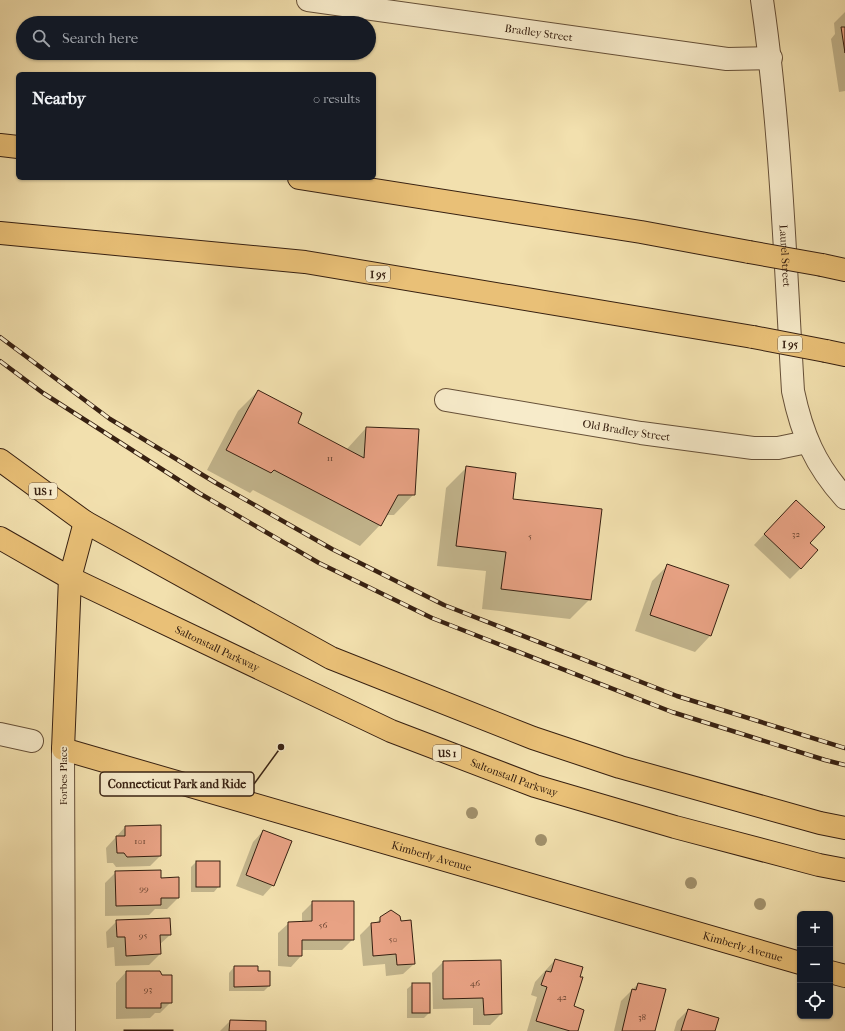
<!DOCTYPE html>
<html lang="en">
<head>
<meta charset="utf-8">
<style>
	:root { --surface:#171b24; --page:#20242c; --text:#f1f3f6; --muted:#9ea1a6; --line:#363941 }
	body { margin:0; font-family:"IM FELL French Canon",serif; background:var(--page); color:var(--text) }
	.controls { position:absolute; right:12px; bottom:12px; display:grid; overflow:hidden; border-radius:6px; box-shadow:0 1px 3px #0004 }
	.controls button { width:36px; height:36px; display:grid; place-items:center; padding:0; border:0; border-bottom:1px solid var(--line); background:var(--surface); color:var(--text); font:20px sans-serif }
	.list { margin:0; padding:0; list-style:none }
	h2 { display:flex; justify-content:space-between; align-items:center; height:52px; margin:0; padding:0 16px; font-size:17px }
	h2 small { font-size:13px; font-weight:400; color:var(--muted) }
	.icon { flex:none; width:22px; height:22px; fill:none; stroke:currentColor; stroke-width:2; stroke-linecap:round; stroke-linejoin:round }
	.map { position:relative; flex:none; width:845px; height:1031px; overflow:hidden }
	.search { position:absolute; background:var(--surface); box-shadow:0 1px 3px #0004; left:16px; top:16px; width:360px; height:44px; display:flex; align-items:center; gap:10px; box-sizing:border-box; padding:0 14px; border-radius:22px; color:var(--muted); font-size:15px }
	.panel { position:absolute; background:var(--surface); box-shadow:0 1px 3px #0004; left:16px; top:72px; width:360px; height:108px; border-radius:6px }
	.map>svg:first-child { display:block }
	.shadow { fill:#0003 }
	.building { fill:#e8a284; stroke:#372011 }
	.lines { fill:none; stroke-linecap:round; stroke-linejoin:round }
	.minor-casing { stroke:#665038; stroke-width:24 }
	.tertiary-casing { stroke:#665038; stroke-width:24 }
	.primary-casing { stroke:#372011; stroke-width:24 }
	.motorway-casing { stroke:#372011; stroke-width:24 }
	.minor { stroke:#f7ebca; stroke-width:22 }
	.tertiary { stroke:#f7ebca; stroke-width:22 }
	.primary { stroke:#e9c077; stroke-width:22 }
	.motorway { stroke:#e9c077; stroke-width:22 }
	.rail-casing { stroke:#372011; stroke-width:4.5 }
	.rail { stroke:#f7ebca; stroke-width:3; stroke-dasharray:9; stroke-linecap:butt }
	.motorway-bridge-casing { stroke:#372011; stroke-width:24; stroke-linecap:butt }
	.motorway-bridge { stroke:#e9c077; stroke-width:22 }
	.tree { fill:#a1916c }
	.labels { text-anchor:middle; stroke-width:3; stroke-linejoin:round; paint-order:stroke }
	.number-label { font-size:9px; fill:#63402e }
	.shield { fill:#f7ebca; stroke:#715d48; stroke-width:1 }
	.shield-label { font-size:10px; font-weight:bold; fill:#372011 }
	.street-label { font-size:11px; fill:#372011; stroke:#f7ebca }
	.leader { fill:none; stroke:#372011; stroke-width:1.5 }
	.callout-dot { fill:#372011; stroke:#f7ebca; stroke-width:1.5 }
	.callout { fill:#f7ebca; stroke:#372011; stroke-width:1.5 }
	.callout-label { font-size:12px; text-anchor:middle; font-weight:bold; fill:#372011 }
</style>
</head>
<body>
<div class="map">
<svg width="845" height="1031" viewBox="0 0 845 1031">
	<rect width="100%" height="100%" fill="#f2e0ae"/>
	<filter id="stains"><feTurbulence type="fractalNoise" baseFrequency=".005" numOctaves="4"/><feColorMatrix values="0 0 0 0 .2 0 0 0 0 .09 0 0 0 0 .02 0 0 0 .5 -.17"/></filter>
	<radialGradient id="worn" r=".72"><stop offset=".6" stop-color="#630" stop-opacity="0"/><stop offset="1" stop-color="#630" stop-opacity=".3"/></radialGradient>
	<g class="shadow">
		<polygon points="845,12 845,91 839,92 831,39 835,34 834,23"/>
		<polygon points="258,391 297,424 346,450 366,428 414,494 394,515 386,515 380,525 360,546 253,490 250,493 207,470 238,411"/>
		<polygon points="466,468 511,499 590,599 570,619 482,609 486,571 437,566 446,488"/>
		<polygon points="785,512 809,543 801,568 790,579 754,545"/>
		<polygon points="668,565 727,585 710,636 695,652 635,631 652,581"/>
		<polygon points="125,827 160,856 150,866 116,867 113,863 107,863 106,848"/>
		<polygon points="263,831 273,885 263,896 236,886 253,842"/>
		<polygon points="196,862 219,886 214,892 191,892 191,867"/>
		<polygon points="116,872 160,879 178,898 167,909 155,909 149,915 105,916 105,883"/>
		<polygon points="313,902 353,939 342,950 301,950 301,956 291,967 278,966 278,933 289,923 302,923 302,913"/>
		<polygon points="381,918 414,964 403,974 386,976 385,964 363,966 360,935 371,924 375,924"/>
		<polygon points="117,921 170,935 159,945 160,954 149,965 115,966 114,947 107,948 106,932"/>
		<polygon points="555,960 579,977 573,1007 577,1031 527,1031 537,997 531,995 535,982"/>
		<polygon points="500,961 501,1014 490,1025 473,1025 473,1008 433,1009 432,973 443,962"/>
		<polygon points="234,967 257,972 269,986 264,991 229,991 229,973"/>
		<polygon points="126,972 171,1002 160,1013 155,1013 150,1018 116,1019 116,983"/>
		<polygon points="413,984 429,1013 424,1018 407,1018 407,989"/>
		<polygon points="638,984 654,1031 614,1031 621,1001"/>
		<polygon points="688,1010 714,1031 674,1031 677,1021"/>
		<polygon points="230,1021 265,1031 220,1031"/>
	</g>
	<g class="building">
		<polygon points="841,27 845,27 845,53"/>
		<polygon points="258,390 302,413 298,423 364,458 366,427 419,429 415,495 398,495 381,526 274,470 271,473 226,450"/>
		<polygon points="466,466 516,473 513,499 602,509 591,600 501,589 506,552 456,546"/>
		<polygon points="796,500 825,527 810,543 818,550 801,569 764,534"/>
		<polygon points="667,564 729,585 711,636 650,615"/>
		<polygon points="161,825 161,856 127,857 124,853 117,853 116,836 125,836 125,826"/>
		<polygon points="263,830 292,841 274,886 246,875"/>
		<rect x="196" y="861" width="24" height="26"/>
		<polygon points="161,870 161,878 179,877 179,898 161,898 161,905 116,906 115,871"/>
		<polygon points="312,901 354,901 354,940 302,940 302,956 288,956 288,922 312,921"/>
		<polygon points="391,910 400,916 401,921 411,920 415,964 397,965 396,954 373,956 371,923 380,922 380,917"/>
		<polygon points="170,918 171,935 160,935 161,954 126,956 125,937 117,937 116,920"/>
		<polygon points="555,959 583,967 580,977 583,977 574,1006 584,1010 578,1031 570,1031 536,1021 547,987 541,985 546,971 551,972"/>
		<polygon points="501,960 502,1014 484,1015 483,998 443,999 443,961"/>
		<polygon points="234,966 258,966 258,971 270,971 270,986 234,987"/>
		<polygon points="126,971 160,971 162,975 172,975 172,1003 161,1003 161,1008 126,1008"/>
		<rect x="412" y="983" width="18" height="30"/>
		<polygon points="638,983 666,989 655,1031 622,1031 632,989 636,990"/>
		<polygon points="688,1009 719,1018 715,1031 681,1031"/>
		<polygon points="230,1020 266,1021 266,1031 229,1031"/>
		<rect x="124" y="1030" width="49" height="1"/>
	</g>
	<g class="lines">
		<g class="minor-casing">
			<g id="minor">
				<path id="s1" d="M308 0 727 59 771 58"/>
				<path id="s2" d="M446 400 641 433 753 448H778L807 442"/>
			</g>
		</g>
		<g class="tertiary-casing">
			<g id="tertiary">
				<path id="s3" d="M762 0C781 129 785 260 793 391 802 434 815 465 845 498"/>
				<polyline points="0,734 32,741"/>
				<polyline points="63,749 64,1031"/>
			</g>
		</g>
		<g class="primary-casing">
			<g id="primary">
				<polyline points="0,460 85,522 331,658 533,738 620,767 820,823 845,828"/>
				<path id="s4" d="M85 522 70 578 63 749 800 963"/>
				<path id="s5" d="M0 538 70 578 391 731 535 786 675 827 819 865 845 870"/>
				<polyline points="830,972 845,976"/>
			</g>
		</g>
		<g class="motorway-casing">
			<g id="motorway">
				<polyline points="0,145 18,147"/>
				<polyline points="299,178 641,232 749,252"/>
				<polyline points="0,233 305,262 753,337"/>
				<polyline points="822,265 845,270"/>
				<polyline points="826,351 845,355"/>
			</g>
		</g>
		<use href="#minor" class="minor"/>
		<use href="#tertiary" class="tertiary"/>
		<use href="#primary" class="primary"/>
		<use href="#motorway" class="motorway"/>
		<g class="rail-casing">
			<g id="rail">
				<polyline points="0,337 110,419 216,483 332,549 444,605 677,696 845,748"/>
				<polyline points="0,361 43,393 199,493 319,563 432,618 672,712 825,760 845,765"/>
			</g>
		</g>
		<use href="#rail" class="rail"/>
		<g class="motorway-bridge-casing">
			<g id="motorway-bridge">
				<polyline points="749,252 822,265"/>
				<polyline points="753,337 826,351"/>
			</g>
		</g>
		<use href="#motorway-bridge" class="motorway-bridge"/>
	</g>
	<g class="tree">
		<circle cx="472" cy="813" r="6"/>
		<circle cx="541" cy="840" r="6"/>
		<circle cx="691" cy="883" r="6"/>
		<circle cx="760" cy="904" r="6"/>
	</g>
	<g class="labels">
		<g class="number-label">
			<text x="330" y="461">11</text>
			<text x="796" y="537">32</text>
			<text x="530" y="539">5</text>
			<text x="140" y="844">101</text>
			<text x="144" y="891">99</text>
			<text x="323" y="928">56</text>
			<text x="143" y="938">95</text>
			<text x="393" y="942">50</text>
			<text x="475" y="986">46</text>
			<text x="148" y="992">93</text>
			<text x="562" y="1000">42</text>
			<text x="642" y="1020">38</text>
		</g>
		<g class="shield">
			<rect x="366" y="266" width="24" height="16" rx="3"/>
			<rect x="778" y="336" width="24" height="16" rx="3"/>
			<rect x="29" y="483" width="28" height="16" rx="3"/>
			<rect x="433" y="745" width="28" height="16" rx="3"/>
		</g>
		<g class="shield-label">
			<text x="378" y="278">I 95</text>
			<text x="790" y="348">I 95</text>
			<text x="43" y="495">US 1</text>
			<text x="447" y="757">US 1</text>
		</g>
		<g class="street-label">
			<text dy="4" stroke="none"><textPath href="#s1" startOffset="233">Bradley Street</textPath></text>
			<text dy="4" stroke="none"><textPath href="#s3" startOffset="257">Laurel Street</textPath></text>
			<text dy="4" stroke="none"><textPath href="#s2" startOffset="183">Old Bradley Street</textPath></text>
			<text dy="4" stroke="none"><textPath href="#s5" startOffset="244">Saltonstall Parkway</textPath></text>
			<text transform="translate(63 776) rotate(-90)" y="4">Forbes Place</text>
			<text dy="4" stroke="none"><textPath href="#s5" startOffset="568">Saltonstall Parkway</textPath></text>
			<text dy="4" stroke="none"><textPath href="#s4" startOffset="613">Kimberly Avenue</textPath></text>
			<text dy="4" stroke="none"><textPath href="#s4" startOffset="937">Kimberly Avenue</textPath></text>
		</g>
	</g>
	<path class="leader" d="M281 747L254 784"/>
	<circle class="callout-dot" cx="281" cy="747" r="4"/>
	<rect class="callout" x="100" y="772" width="154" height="24" rx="4"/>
	<g class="callout-label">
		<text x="177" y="788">Connecticut Park and Ride</text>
	</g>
	<rect width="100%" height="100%" filter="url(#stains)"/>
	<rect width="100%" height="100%" fill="url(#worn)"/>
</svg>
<div class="controls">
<button>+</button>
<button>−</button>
<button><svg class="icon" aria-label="locate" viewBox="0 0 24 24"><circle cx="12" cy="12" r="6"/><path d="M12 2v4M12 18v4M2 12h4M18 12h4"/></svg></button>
</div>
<div class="search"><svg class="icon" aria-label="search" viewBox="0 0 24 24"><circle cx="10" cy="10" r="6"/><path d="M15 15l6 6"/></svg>Search here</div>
<section class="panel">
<h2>Nearby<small>0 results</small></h2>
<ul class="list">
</ul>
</section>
</div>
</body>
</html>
